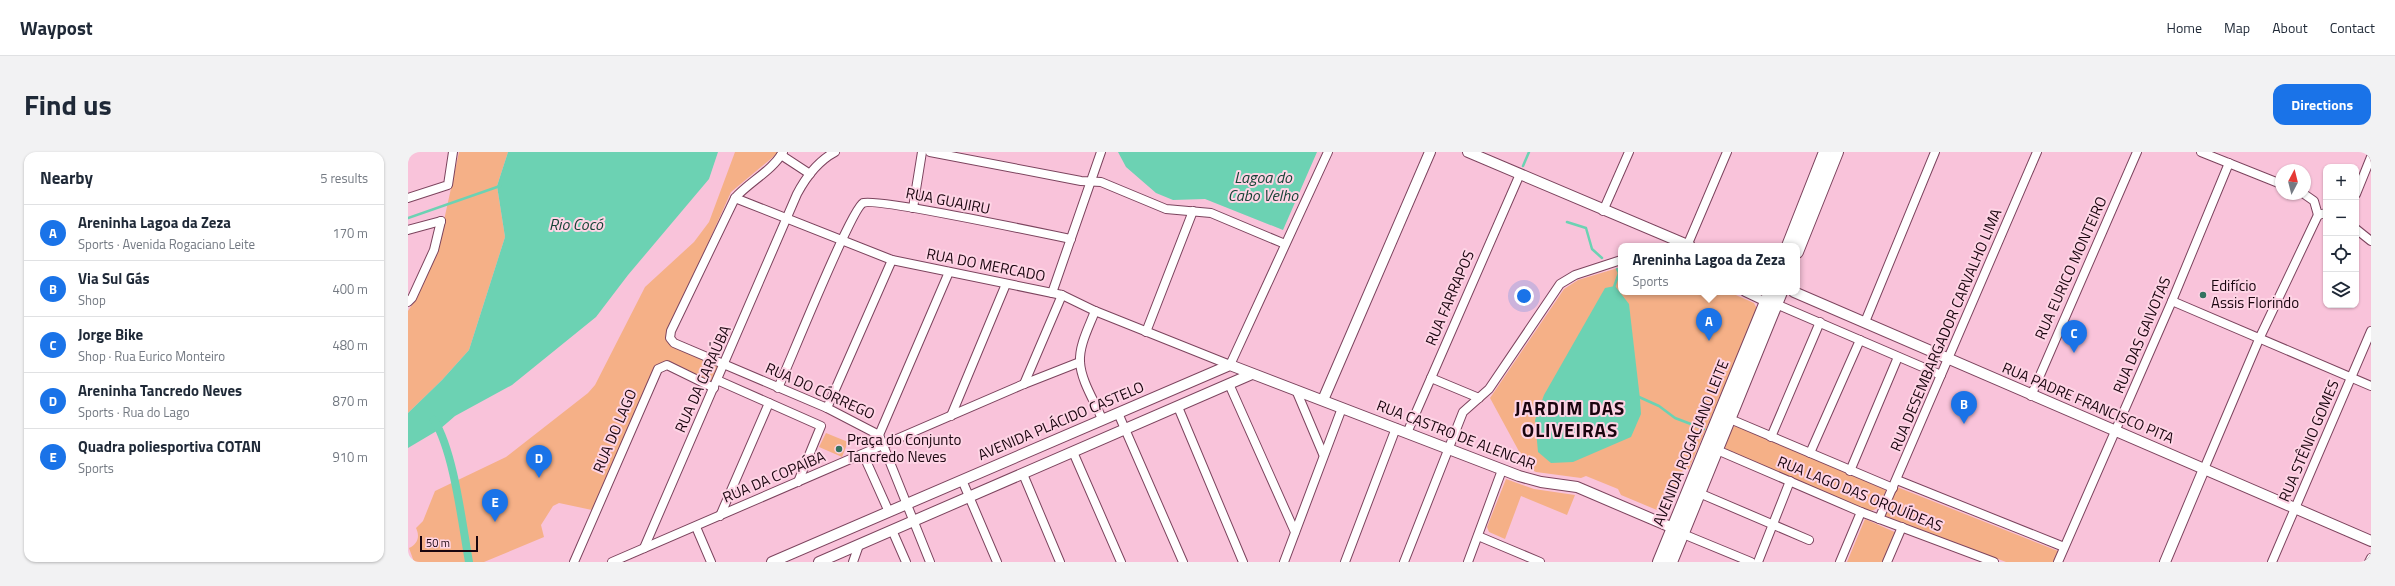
<!DOCTYPE html>
<html lang="en">
<head>
<meta charset="utf-8">
<style>
	:root { --surface:#fff; --page:#f2f2f3; --text:#1f2937; --muted:#747a83; --line:#e0e1e3; --accent:#1a73e8 }
	body { margin:0; font-family:"Titillium Web",sans-serif; background:var(--page); color:var(--text) }
	.controls { position:absolute; right:12px; top:12px; display:grid; overflow:hidden; border-radius:8px; box-shadow:0 1px 3px #0004 }
	.controls button { width:36px; height:36px; display:grid; place-items:center; padding:0; border:0; border-bottom:1px solid var(--line); background:var(--surface); color:var(--text); font:20px sans-serif }
	.compass { position:absolute; left:1867px; top:12px; width:36px; height:36px; border-radius:50%; background:var(--surface); box-shadow:0 1px 3px #0004; rotate:7deg }
	.scale { position:absolute; left:12px; bottom:10px; width:58px; box-sizing:border-box; padding-left:4px; border:2px solid #1a050f; border-top:0; font-size:11px; line-height:14px; white-space:nowrap; color:#1a050f; -webkit-text-stroke:3px #fed4e5; paint-order:stroke }
	.you { position:absolute; left:1116px; top:144px; width:14px; height:14px; margin:-10px; border:3px solid #fff; border-radius:50%; background:#1a73e8; box-shadow:0 0 0 6px #1a73e833 }
	.badge { display:grid; place-items:center; width:26px; height:26px; border-radius:50%; background:var(--accent); color:#fff; font-size:13px; font-weight:700 }
	.pin { position:absolute; translate:-50% -33px; filter:drop-shadow(0 1px 2px #0008) }
	.pin::after { content:''; position:absolute; top:21px; width:14px; height:12px; background:inherit; clip-path:polygon(0 0,100% 0,50% 100%) }
	.popup { position:absolute; left:1210px; top:91px; width:182px; height:52px; box-sizing:border-box; display:grid; place-content:center; border-radius:8px; background:var(--surface); filter:drop-shadow(0 1px 3px #0005); font-size:13px; white-space:nowrap; color:var(--muted) }
	.popup b { font-size:15px; color:var(--text) }
	.popup::after { content:''; position:absolute; left:50%; top:100%; margin-left:-8px; border:8px solid transparent; border-top-color:var(--surface) }
	.list { margin:0; padding:0; list-style:none }
	h2 { display:flex; justify-content:space-between; align-items:center; height:52px; margin:0; padding:0 16px; font-size:17px }
	h2 small { font-size:13px; font-weight:400; color:var(--muted) }
	.list li { display:grid; grid-template-columns:26px 1fr auto; gap:12px; align-items:center; box-sizing:border-box; height:56px; padding:0 16px; border-top:1px solid var(--line) }
	.list b { display:block; font-size:15px; white-space:nowrap }
	.list p { margin:0; font-size:13px; white-space:nowrap; color:var(--muted) }
	.list em { font-size:13px; font-style:normal; color:var(--muted) }
	.icon { flex:none; width:22px; height:22px; fill:none; stroke:currentColor; stroke-width:2; stroke-linecap:round; stroke-linejoin:round }
	.map { position:relative; flex:none; width:1963px; height:410px; overflow:hidden; border-radius:12px }
	header { display:flex; align-items:center; gap:24px; box-sizing:border-box; height:56px; padding:0 20px; background:var(--surface); border-bottom:1px solid var(--line) }
	header strong { font-size:19px }
	nav { display:flex; gap:22px; margin-inline-start:auto; font-size:14px }
	.intro { display:flex; align-items:center; justify-content:space-between; box-sizing:border-box; height:96px; padding:0 24px }
	h1 { margin:0; font-size:28px }
	.button { padding:10px 18px; border-radius:12px; background:var(--accent); color:#fff; font-size:14px; font-weight:700 }
	main { display:flex; gap:24px; padding:0 24px }
	aside { flex:1; background:var(--surface); border-radius:12px; box-shadow:0 1px 3px #0004 }
	.map>svg:first-child { display:block }
	.green { fill:#f5b087 }
	.water { fill:#6cd2b3 }
	.lines { fill:none; stroke-linecap:round; stroke-linejoin:round }
	.stream { stroke:#6cd2b3; stroke-width:2.5 }
	.canal { stroke:#6cd2b3; stroke-width:8 }
	.minor-casing { stroke:#7c445e; stroke-width:10 }
	.tertiary-casing { stroke:#7c445e; stroke-width:12 }
	.primary-casing { stroke:#7c445e; stroke-width:14 }
	.minor { stroke:#fff; stroke-width:8 }
	.tertiary { stroke:#fff; stroke-width:10 }
	.primary { stroke:#fff; stroke-width:12 }
	.poi-dot { fill:#347360; stroke:#fed4e5; stroke-width:1.5 }
	.labels { text-anchor:middle; stroke-width:4; stroke-linejoin:round; paint-order:stroke }
	.street-label { font-size:15px; fill:#1a050f; stroke:#fed4e5 }
	.poi-label { font-size:15px; fill:#1a050f; stroke:#fed4e5; text-anchor:start }
	.water-label { font-size:16px; font-style:italic; fill:#164336; stroke:#fed4e5 }
	.district-label { font-size:19px; font-weight:bold; letter-spacing:1px; fill:#1a050f; stroke:#fed4e5 }
</style>
</head>
<body>
<header>
<strong>Waypost</strong>
<nav><a>Home</a><a>Map</a><a>About</a><a>Contact</a></nav>
</header>
<div class="intro"><h1>Find us</h1><a class="button">Directions</a></div>
<main>
<aside>
<h2>Nearby<small>5 results</small></h2>
<ul class="list">
<li><span class="badge">A</span><div><b>Areninha Lagoa da Zeza</b><p>Sports · Avenida Rogaciano Leite</p></div><em>170 m</em></li>
<li><span class="badge">B</span><div><b>Via Sul Gás</b><p>Shop</p></div><em>400 m</em></li>
<li><span class="badge">C</span><div><b>Jorge Bike</b><p>Shop · Rua Eurico Monteiro</p></div><em>480 m</em></li>
<li><span class="badge">D</span><div><b>Areninha Tancredo Neves</b><p>Sports · Rua do Lago</p></div><em>870 m</em></li>
<li><span class="badge">E</span><div><b>Quadra poliesportiva COTAN</b><p>Sports</p></div><em>910 m</em></li>
</ul>
</aside>
<div class="map">
<svg width="1963" height="410" viewBox="0 0 1963 410">
	<rect width="100%" height="100%" fill="#f9c3da"/>
	<g class="green">
		<polygon points="51,0 100,0 89,34 97,85 61,198 34,228 0,261 0,159 9,145 29,100"/>
		<path d="M327 0H371L323 40 259 183 310 214 304 229 302 230 258 210 248 213 184 358 151 351 145 354 133 373 136 385 76 410H6L1 396C10 392 12 384 8 376L15 369 27 339 98 305 180 241 187 233 237 135 286 90 301 70Z"/>
		<polygon points="1213,115 1213,140 1321,140 1346,151 1349,157 1281,317 1275,318 1261,357 1256,361 1213,343 1210,337 1178,324 1173,326 1128,320 1120,316 1082,246 1156,137 1170,128"/>
		<path d="M1328 273 1478 338C1474 348 1472 359 1460 359L1318 299 1317 295 1323 277Z"/>
		<polygon points="418,281 440,290 434,305 411,295"/>
		<polygon points="1098,327 1126,337 1167,343 1159,363 1113,344 1097,387 1081,380 1079,375"/>
		<polygon points="1489,335 1650,399 1645,410 1598,410 1477,364"/>
		<polygon points="1457,367 1489,381 1476,410 1439,410"/>
	</g>
	<g class="water">
		<polygon points="100,0 310,0 301,27 220,123 188,165 104,233 47,264 32,277 0,296 0,261 34,228 61,198 97,85 89,34"/>
		<polygon points="710,0 909,0 875,78 797,47 765,48 748,41 718,15"/>
		<polygon points="1207,134 1221,152 1232,247 1233,262 1223,285 1165,310 1143,311 1130,300 1127,268 1136,243 1197,136"/>
	</g>
	<g class="lines">
		<g class="stream">
			<polyline points="1115,14 1121,0"/>
			<polyline points="0,66 92,34"/>
			<polyline points="1159,70 1178,76 1184,97 1194,106"/>
			<polyline points="1206,135 1211,121 1209,117"/>
			<polyline points="1231,245 1251,254 1267,266 1296,277"/>
		</g>
		<path class="canal" d="M26 268C46 300 54 371 61 410"/>
		<g class="minor-casing">
			<g id="minor">
				<path d="M375 0C364 19 341 30 327 46L263 179 262 186 266 191 419 256 471 283 522 410"/>
				<polyline points="522,0 673,29 693,30 758,57 803,61 877,92"/>
				<polyline points="1793,0 1873,32"/>
				<polyline points="373,3 402,22"/>
				<polyline points="1896,42 1906,49 1910,63 1918,61"/>
				<polyline points="1948,42 1963,5"/>
				<polyline points="0,46 40,33 45,0"/>
				<polyline points="327,46 484,108 654,143 687,159 822,213 920,0"/>
				<polyline points="505,56 514,0"/>
				<polyline points="1195,59 1221,0"/>
				<polyline points="1948,77 1963,89"/>
				<polyline points="0,78 33,69"/>
				<polyline points="1279,94 1319,0"/>
				<polyline points="1337,140 1358,150"/>
				<polyline points="644,141 693,0"/>
				<polyline points="1764,149 1963,234"/>
				<polyline points="0,150 4,146 26,98 33,69"/>
				<polyline points="1368,152 1533,223"/>
				<path d="M687 159C681 175 671 193 672 210 673 229 687 250 694 267"/>
				<polyline points="1457,170 1527,0"/>
				<polyline points="738,180 785,59"/>
				<polyline points="1023,226 1071,246"/>
				<polyline points="309,228 413,274 390,330"/>
				<polyline points="616,232 654,143"/>
				<polyline points="821,232 887,380"/>
				<path d="M370 236C381 212 443 57 455 51 465 45 638 82 663 87"/>
				<polyline points="888,238 915,302"/>
				<polyline points="1623,244 1729,0"/>
				<polyline points="770,255 835,410"/>
				<polyline points="419,256 484,108"/>
				<polyline points="710,261 775,410"/>
				<polyline points="543,264 598,132"/>
				<polyline points="1322,267 1485,336"/>
				<polyline points="999,281 1112,22"/>
				<polyline points="471,283 541,120"/>
				<polyline points="1363,285 1412,170"/>
				<polyline points="1309,298 1453,360 1586,410"/>
				<polyline points="665,300 713,410"/>
				<polyline points="1402,301 1452,188"/>
				<polyline points="455,302 481,360"/>
				<polyline points="1796,317 1852,185 1910,63"/>
				<polyline points="1442,319 1490,205"/>
				<polyline points="615,322 652,410"/>
				<polyline points="554,328 589,410"/>
				<polyline points="1489,328 1656,395"/>
				<polyline points="1291,341 1401,388"/>
				<polyline points="312,364 361,251"/>
				<polyline points="1471,367 1629,0"/>
				<polyline points="288,375 303,410"/>
				<polyline points="484,378 498,410"/>
				<polyline points="1275,382 1343,410"/>
				<polyline points="1070,384 1132,410"/>
				<path d="M236 396 389 42C398 25 410 9 427 0"/>
				<polyline points="166,410 250,217 259,213 306,236"/>
				<polyline points="204,410 616,232 672,210"/>
				<polyline points="445,410 451,393"/>
				<polyline points="876,410 934,256"/>
				<polyline points="937,410 988,276"/>
				<polyline points="996,410 1055,260 1081,237 1152,132 1167,123 1213,108"/>
				<polyline points="1060,410 1094,318"/>
				<polyline points="1350,410 1382,329"/>
				<polyline points="1432,410 1453,360"/>
				<polyline points="1479,410 1494,375"/>
				<polyline points="1650,410 1764,149 1821,11"/>
				<polyline points="1864,410 1963,179"/>
				<polyline points="1961,410 1963,406"/>
			</g>
		</g>
		<g class="tertiary-casing">
			<g id="tertiary">
				<polyline points="1060,0 1282,94"/>
				<polyline points="1386,140 1963,389"/>
				<polyline points="915,248 1022,0"/>
				<polyline points="364,410 822,213 1111,324 1133,330 1169,335 1265,376"/>
				<polyline points="411,410 844,222"/>
				<polyline points="1757,410 1796,317"/>
			</g>
		</g>
		<g class="primary-casing">
			<g id="primary">
				<polyline points="1380,94 1417,0"/>
				<polyline points="1389,100 1429,0"/>
				<polyline points="1251,410 1362,140"/>
				<polyline points="1263,410 1373,140"/>
			</g>
		</g>
		<use href="#minor" class="minor"/>
		<use href="#tertiary" class="tertiary"/>
		<use href="#primary" class="primary"/>
	</g>
	<g class="poi-dot">
		<circle cx="1795" cy="143" r="4"/>
		<circle cx="431" cy="297" r="4"/>
	</g>
	<g class="labels">
		<g class="street-label">
			<text transform="translate(540 49) rotate(11)" y="5">RUA GUAJIRU</text>
			<text transform="translate(578 113) rotate(11)" y="5">RUA DO MERCADO</text>
			<text transform="translate(1663 116) rotate(-66)" y="5">RUA EURICO MONTEIRO</text>
			<text transform="translate(1042 146) rotate(-67)" y="5">RUA FARRAPOS</text>
			<text transform="translate(1538 178) rotate(-67)" y="5">RUA DESEMBARGADOR CARVALHO LIMA</text>
			<text transform="translate(1734 183) rotate(-67)" y="5">RUA DAS GAIVOTAS</text>
			<text transform="translate(295 227) rotate(-66)" y="5">RUA DA CARAÚBA</text>
			<text transform="translate(412 239) rotate(24)" y="5">RUA DO CÓRREGO</text>
			<text transform="translate(1680 251) rotate(23)" y="5">RUA PADRE FRANCISCO PITA</text>
			<text transform="translate(653 269) rotate(-23)" y="5">AVENIDA PLÁCIDO CASTELO</text>
			<text transform="translate(207 279) rotate(-67)" y="5">RUA DO LAGO</text>
			<text transform="translate(1048 283) rotate(21)" y="5">RUA CASTRO DE ALENCAR</text>
			<text transform="translate(1901 289) rotate(-67)" y="5">RUA STÊNIO GOMES</text>
			<text transform="translate(1283 291) rotate(-68)" y="5">AVENIDA ROGACIANO LEITE</text>
			<text transform="translate(366 325) rotate(-23)" y="5">RUA DA COPAÍBA</text>
			<text transform="translate(1452 342) rotate(22)" y="5">RUA LAGO DAS ORQUÍDEAS</text>
		</g>
		<g class="poi-label">
			<text x="1803" y="139">Edifício<tspan x="1803" dy="17">Assis Florindo</tspan></text>
			<text x="439" y="293">Praça do Conjunto<tspan x="439" dy="17">Tancredo Neves</tspan></text>
		</g>
		<g class="water-label">
			<text x="855" y="31">Lagoa do<tspan x="855" dy="18">Cabo Velho</tspan></text>
			<text x="168" y="78">Rio Cocó</text>
		</g>
		<g class="district-label">
			<text x="1162" y="263">JARDIM DAS<tspan x="1162" dy="22">OLIVEIRAS</tspan></text>
		</g>
	</g>
</svg>
<div class="controls">
<button>+</button>
<button>−</button>
<button><svg class="icon" aria-label="locate" viewBox="0 0 24 24"><circle cx="12" cy="12" r="6"/><path d="M12 2v4M12 18v4M2 12h4M18 12h4"/></svg></button>
<button><svg class="icon" aria-label="layers" viewBox="0 0 24 24"><path d="M12 4l9 5-9 5-9-5zM3 14l9 5 9-5"/></svg></button>
</div>
<svg class="compass" viewBox="-18 -18 36 36"><path d="M0-13l5 13h-10z" fill="#e53935"/><path d="M0 13l5-13h-10z" fill="#747a83"/></svg>
<div class="scale">50 m</div>
<div class="you"></div>
<div class="pin badge" style="left:1301px;top:189px">A</div>
<div class="popup"><b>Areninha Lagoa da Zeza</b>Sports</div>
<div class="pin badge" style="left:1556px;top:272px">B</div>
<div class="pin badge" style="left:1666px;top:201px">C</div>
<div class="pin badge" style="left:131px;top:326px">D</div>
<div class="pin badge" style="left:87px;top:370px">E</div>
</div>
</main>
</body>
</html>
